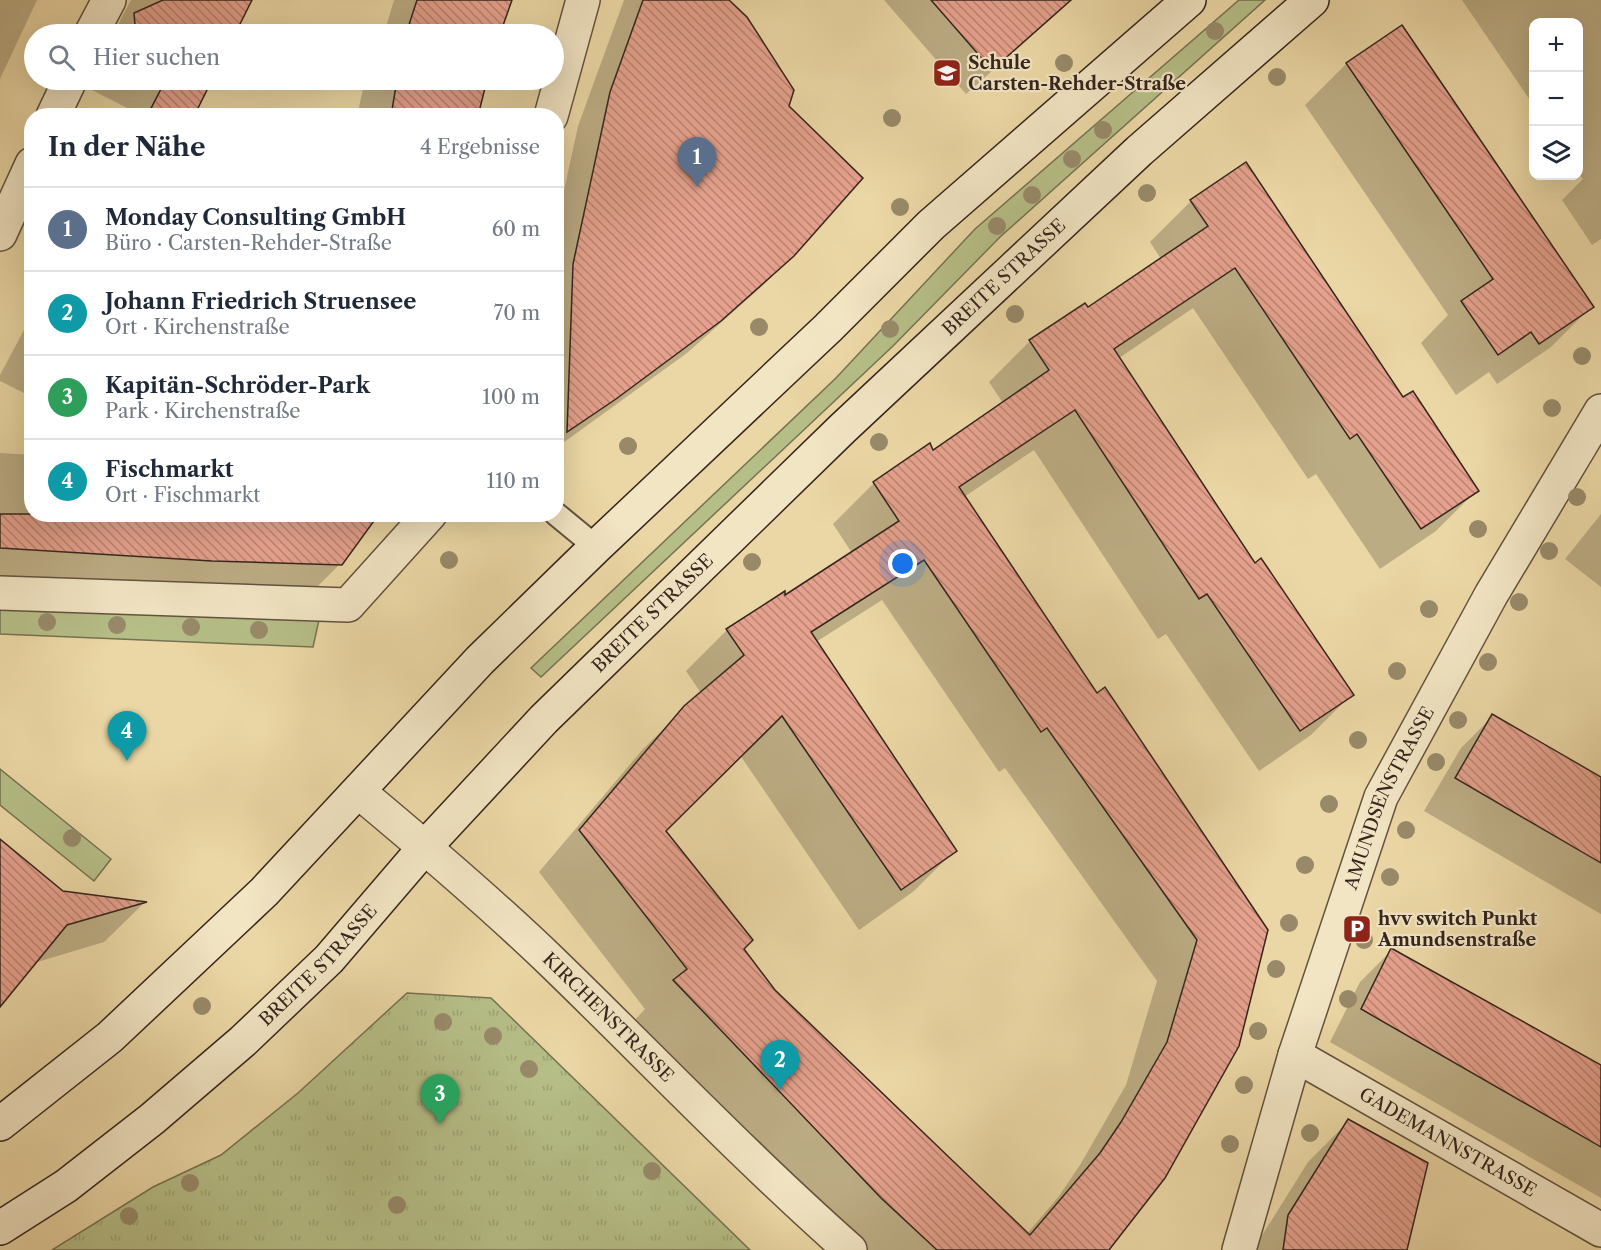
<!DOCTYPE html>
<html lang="de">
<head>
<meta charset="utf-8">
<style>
	:root { --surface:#fff; --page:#f2f2f3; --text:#1f2937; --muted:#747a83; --line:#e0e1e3; --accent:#1a73e8 }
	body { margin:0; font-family:"Libre Caslon Text",serif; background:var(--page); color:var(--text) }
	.controls { position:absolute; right:18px; top:18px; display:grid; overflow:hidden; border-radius:12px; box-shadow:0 6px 24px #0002 }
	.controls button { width:54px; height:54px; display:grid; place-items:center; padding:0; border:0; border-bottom:2px solid var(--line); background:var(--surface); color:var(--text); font:30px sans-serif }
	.you { position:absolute; left:903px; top:564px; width:21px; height:21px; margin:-15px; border:4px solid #fff; border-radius:50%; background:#1a73e8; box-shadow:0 0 0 9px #1a73e833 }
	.badge { display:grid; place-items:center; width:39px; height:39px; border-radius:50%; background:var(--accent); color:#fff; font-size:20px; font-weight:700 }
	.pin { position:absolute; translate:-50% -50px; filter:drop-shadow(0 2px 3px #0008) }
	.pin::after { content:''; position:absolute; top:32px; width:21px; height:18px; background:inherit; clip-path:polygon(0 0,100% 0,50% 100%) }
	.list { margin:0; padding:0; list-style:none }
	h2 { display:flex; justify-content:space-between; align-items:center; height:78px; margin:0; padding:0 24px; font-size:26px }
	h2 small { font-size:20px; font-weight:400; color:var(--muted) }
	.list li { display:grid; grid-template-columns:39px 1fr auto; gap:18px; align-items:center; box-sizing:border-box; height:84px; padding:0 24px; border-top:2px solid var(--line) }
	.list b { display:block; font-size:22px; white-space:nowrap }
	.list p { margin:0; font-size:20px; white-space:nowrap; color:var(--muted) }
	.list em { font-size:20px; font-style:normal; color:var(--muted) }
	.icon { flex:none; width:33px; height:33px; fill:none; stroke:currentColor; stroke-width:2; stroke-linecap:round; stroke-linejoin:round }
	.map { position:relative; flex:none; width:1601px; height:1250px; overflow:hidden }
	.search { position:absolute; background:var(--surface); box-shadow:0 6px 24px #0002; left:24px; top:24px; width:540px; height:66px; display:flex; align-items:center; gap:15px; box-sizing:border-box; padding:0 21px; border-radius:33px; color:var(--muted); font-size:22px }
	.panel { position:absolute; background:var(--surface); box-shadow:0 6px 24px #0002; left:24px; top:108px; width:540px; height:414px; border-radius:24px }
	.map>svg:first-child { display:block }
	.grass { fill:#b6be87; stroke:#767252; stroke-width:1.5 }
	.park { fill:url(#park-tufts); stroke:#767252; stroke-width:1.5 }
	.shadow { fill:#0003; fill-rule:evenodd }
	.building { fill:url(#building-back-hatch); stroke:#35251d; stroke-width:1.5; fill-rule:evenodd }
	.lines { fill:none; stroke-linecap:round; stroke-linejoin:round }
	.lane-casing { stroke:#62523f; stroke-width:26 }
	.street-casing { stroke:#62523f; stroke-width:36 }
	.secondary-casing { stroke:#35251d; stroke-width:36 }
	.lane { stroke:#f2e5c4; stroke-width:22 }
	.street { stroke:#f2e5c4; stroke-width:33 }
	.secondary { stroke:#f2e5c4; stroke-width:33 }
	.tree { fill:#988a69 }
	.labels { text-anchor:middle; stroke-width:4.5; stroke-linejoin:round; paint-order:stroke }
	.poi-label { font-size:18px; font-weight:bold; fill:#35251d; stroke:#f2e5c4; text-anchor:start }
	.street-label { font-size:18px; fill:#35251d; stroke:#f2e5c4 }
</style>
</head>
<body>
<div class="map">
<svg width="1601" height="1250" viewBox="0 0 1601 1250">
	<defs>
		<pattern id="park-tufts" width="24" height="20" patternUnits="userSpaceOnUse" patternTransform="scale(1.5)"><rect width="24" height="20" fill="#b6be87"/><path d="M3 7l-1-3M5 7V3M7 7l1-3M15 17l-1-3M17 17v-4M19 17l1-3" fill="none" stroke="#9da374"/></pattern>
		<pattern id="building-back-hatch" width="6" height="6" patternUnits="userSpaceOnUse" patternTransform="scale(1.5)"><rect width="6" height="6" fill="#e5a18d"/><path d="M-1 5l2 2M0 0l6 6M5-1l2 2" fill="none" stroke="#ba8373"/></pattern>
	</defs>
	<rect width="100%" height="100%" fill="#ebd7a5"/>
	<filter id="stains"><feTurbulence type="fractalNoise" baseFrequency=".00333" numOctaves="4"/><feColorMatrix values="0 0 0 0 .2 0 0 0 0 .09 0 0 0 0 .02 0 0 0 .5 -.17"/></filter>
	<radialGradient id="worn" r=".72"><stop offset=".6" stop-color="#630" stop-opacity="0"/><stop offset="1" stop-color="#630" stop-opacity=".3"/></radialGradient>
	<g class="grass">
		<polygon points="1239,0 1265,0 1000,237 893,346 541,677 531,668 836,378 975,229"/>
		<polygon points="0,605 319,620 313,647 0,634"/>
		<polygon points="0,769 111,859 94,881 0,805"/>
	</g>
	<polygon class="park" points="407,993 491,998 750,1250 52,1250 153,1187 221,1155 298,1093"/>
	<g class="shadow">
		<polygon points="0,0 37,0 0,79"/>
		<polygon points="131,0 251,0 233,34 113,34"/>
		<polygon points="394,0 510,0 499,34 384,34"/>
		<polygon points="624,0 727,0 787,106 793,255 760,288 687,353 556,448 556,228 578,126"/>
		<polygon points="884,0 1072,0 966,94"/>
		<polygon points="1462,0 1601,0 1601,239 1592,245 1562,200 1583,179 1578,173 1578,22 1534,22 1534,106"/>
		<polygon points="1402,27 1592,306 1551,347 1497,384 1489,372 1456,395 1421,343 1448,315 1305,105 1346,64"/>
		<polygon points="90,80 211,80 197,108 212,116 136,116 137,113 86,87"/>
		<polygon points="365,80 486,80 476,116 357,116"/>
		<path d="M1191 201 1403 399 1477 490 1436 531 1380 569 1316 474 1308 479 1193 308 1119 358 1255 565 1352 694 1311 735 1259 771 1166 634 1158 639 1034 450 964 497 1097 696 1266 930 1106 1250H852L633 1022 645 1009 539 872 643 749 701 693 686 671 727 630 784 597 852 553 833 524 874 483 929 445 933 452 1003 403 989 382 1030 341 1087 309 1161 259 1150 242ZM882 600 999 772 1005 768 1157 981 1126 1085 1080 1165 1059 1196 1027 1234 774 991 742 949 664 831 740 755 859 930 914 891 955 850 816 642Z"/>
		<polygon points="32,315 32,397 0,381 0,375"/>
		<polygon points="0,453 32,455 32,514 340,564 299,605 0,591"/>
		<polygon points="1601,514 1601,587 1565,559"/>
		<polygon points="1493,716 1601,779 1601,914 1424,811 1461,748"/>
		<polygon points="0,841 63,892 144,903 104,942 34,963 0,1005"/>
		<polygon points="1392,950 1601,1067 1601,1198 1330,1042 1360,982"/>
		<polygon points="1349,1121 1405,1250 1253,1250 1308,1162"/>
	</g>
	<g class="building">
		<polygon points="163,0 252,0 235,34 130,34 135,25 134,13"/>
		<polygon points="417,0 512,0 500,34 406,34"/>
		<polygon points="643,0 729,0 747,17 794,90 789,106 863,178 794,256 721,321 616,399 567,432 573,264 610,92"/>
		<polygon points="931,0 1071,0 992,70"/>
		<polygon points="1402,25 1594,307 1539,344 1531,332 1498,355 1461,301 1493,279 1346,63"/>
		<polygon points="146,80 212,80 194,116 147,116 162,87"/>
		<polygon points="397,80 487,80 478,116 391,116"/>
		<path d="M1246 162 1403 397 1413 391 1479 491 1421 529 1357 434 1350 439 1235 268 1114 349 1255 563 1261 558 1354 695 1300 731 1207 594 1199 599 1075 410 959 487 1097 693 1105 687 1268 930 1239 1046 1165 1178 1109 1250H937L881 1198 673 980 687 969 579 830 684 706 744 655 726 629 785 591V595L899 521 873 482 930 443 933 450 1049 370 1029 340 1085 303 1088 307 1208 226 1190 200ZM924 560 1041 732 1047 728 1197 940 1167 1042 1121 1122 1100 1153 1030 1235 775 990 744 949 753 940 666 831 782 716 901 890 957 851 811 632Z"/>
		<polygon points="0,514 379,514 342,565 212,561 0,548"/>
		<polygon points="1492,714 1601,777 1601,863 1455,778"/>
		<polygon points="0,839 63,891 147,902 67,925 0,1007"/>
		<polygon points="1391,948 1601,1065 1601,1147 1361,1009"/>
		<polygon points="1348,1119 1428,1163 1407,1250 1283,1250 1288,1215"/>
	</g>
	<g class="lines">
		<g class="lane-casing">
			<polyline id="lane" points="556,514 596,547"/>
		</g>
		<g class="street-casing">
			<g id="street">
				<polyline points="91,34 109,0"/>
				<polyline points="53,116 70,80"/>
				<polyline points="551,116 583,0"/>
				<polyline points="0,234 32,164"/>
				<polyline points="0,593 348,605 430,514"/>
				<path id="s1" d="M359 792C425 847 491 903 553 963 652 1059 747 1159 850 1250"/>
				<path id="s2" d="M1295 1055 1601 1230"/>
				<path id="s3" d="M1239 1250 1295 1055 1381 797 1491 595 1601 411"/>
			</g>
		</g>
		<g class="secondary-casing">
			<g id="secondary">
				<polyline points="0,1124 110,1037 264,892 480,660 596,547 828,328 931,225 1189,0"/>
				<path id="s4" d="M0 1228 66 1186 152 1119 243 1041 329 959 425 847 544 719 842 429 1139 151 1312 0"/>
			</g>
		</g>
		<use href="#lane" class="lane"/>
		<use href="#street" class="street"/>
		<use href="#secondary" class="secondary"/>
	</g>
	<g class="tree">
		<circle cx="1215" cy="31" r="9"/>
		<circle cx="1064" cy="63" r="9"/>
		<circle cx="1277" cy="77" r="9"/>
		<circle cx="892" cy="118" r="9"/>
		<circle cx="1103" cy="130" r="9"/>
		<circle cx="1072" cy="159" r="9"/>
		<circle cx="1147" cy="193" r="9"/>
		<circle cx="1032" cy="195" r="9"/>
		<circle cx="900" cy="207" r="9"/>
		<circle cx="997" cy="226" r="9"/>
		<circle cx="1015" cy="314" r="9"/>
		<circle cx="759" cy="327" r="9"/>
		<circle cx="890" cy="329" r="9"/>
		<circle cx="1582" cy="356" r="9"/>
		<circle cx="1552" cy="408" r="9"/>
		<circle cx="879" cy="442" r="9"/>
		<circle cx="628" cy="446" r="9"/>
		<circle cx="1577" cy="497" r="9"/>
		<circle cx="1478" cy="529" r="9"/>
		<circle cx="1549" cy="551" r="9"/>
		<circle cx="449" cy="560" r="9"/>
		<circle cx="752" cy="562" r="9"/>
		<circle cx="1519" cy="602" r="9"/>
		<circle cx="1429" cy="609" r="9"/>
		<circle cx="47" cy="622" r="9"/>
		<circle cx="117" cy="625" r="9"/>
		<circle cx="191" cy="627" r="9"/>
		<circle cx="259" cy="630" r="9"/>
		<circle cx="1488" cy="662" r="9"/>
		<circle cx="1397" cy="671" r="9"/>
		<circle cx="1458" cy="720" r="9"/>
		<circle cx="1358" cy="740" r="9"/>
		<circle cx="1436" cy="762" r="9"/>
		<circle cx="1329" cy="804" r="9"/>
		<circle cx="1406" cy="830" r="9"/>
		<circle cx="72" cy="838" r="9"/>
		<circle cx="1305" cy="865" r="9"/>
		<circle cx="1390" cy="877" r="9"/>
		<circle cx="1289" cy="923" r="9"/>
		<circle cx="1364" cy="940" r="9"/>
		<circle cx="1276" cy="969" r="9"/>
		<circle cx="1348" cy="999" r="9"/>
		<circle cx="202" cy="1006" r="9"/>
		<circle cx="443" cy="1022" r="9"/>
		<circle cx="1258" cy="1031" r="9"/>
		<circle cx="493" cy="1036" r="9"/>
		<circle cx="529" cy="1069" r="9"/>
		<circle cx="1244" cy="1085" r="9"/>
		<circle cx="1310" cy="1133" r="9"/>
		<circle cx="1230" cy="1144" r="9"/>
		<circle cx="652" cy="1171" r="9"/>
		<circle cx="190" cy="1183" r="9"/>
		<circle cx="397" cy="1205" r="9"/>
		<circle cx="129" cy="1216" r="9"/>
	</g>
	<defs>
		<g id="school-square" transform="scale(1.5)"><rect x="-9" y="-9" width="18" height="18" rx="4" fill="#8f2418" stroke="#f2e5c4"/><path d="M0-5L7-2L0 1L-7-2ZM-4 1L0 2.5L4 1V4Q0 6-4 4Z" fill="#fff"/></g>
		<g id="parking-square" transform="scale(1.5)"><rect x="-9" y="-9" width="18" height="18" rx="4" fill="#8f2418" stroke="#f2e5c4"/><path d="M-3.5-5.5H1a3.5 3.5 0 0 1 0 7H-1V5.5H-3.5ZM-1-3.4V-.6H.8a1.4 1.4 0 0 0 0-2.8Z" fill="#fff"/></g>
	</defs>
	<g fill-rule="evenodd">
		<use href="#school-square" x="947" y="73"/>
		<use href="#parking-square" x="1357" y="929"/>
	</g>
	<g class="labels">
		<g class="poi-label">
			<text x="968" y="69">Schule<tspan x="968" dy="21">Carsten-Rehder-Straße</tspan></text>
			<text x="1378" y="925">hvv switch Punkt<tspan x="1378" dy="21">Amundsenstraße</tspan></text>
		</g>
		<g class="street-label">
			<text dy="6" stroke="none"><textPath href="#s4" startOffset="1386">BREITE STRASSE</textPath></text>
			<text dy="6" stroke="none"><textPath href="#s4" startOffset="900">BREITE STRASSE</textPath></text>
			<text dy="6" stroke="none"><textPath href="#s3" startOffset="477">AMUNDSENSTRASSE</textPath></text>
			<text dy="6" stroke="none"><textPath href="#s4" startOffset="414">BREITE STRASSE</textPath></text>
			<text dy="6" stroke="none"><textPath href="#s1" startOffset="336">KIRCHENSTRASSE</textPath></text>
			<text dy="6" stroke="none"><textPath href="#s2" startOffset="176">GADEMANNSTRASSE</textPath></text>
		</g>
	</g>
	<rect width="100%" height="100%" filter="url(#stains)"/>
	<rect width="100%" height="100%" fill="url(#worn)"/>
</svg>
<div class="controls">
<button>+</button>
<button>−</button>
<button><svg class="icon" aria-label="layers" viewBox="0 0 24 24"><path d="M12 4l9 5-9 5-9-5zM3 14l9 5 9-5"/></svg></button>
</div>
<div class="you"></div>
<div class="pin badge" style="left:697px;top:187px;background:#5c6f8a">1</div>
<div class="pin badge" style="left:780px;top:1090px;background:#0f9aa8">2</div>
<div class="pin badge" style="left:440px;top:1124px;background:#2e9e5b">3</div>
<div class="pin badge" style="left:127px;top:761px;background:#0f9aa8">4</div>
<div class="search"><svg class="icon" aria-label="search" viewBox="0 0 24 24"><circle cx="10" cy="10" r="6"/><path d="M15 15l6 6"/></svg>Hier suchen</div>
<section class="panel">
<h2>In der Nähe<small>4 Ergebnisse</small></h2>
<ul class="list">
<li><span class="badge" style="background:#5c6f8a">1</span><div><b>Monday Consulting GmbH</b><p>Büro · Carsten-Rehder-Straße</p></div><em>60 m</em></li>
<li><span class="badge" style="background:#0f9aa8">2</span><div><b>Johann Friedrich Struensee</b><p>Ort · Kirchenstraße</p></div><em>70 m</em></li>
<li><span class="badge" style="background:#2e9e5b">3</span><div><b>Kapitän-Schröder-Park</b><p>Park · Kirchenstraße</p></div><em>100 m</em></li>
<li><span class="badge" style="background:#0f9aa8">4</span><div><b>Fischmarkt</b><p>Ort · Fischmarkt</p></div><em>110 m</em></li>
</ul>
</section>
</div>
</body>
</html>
